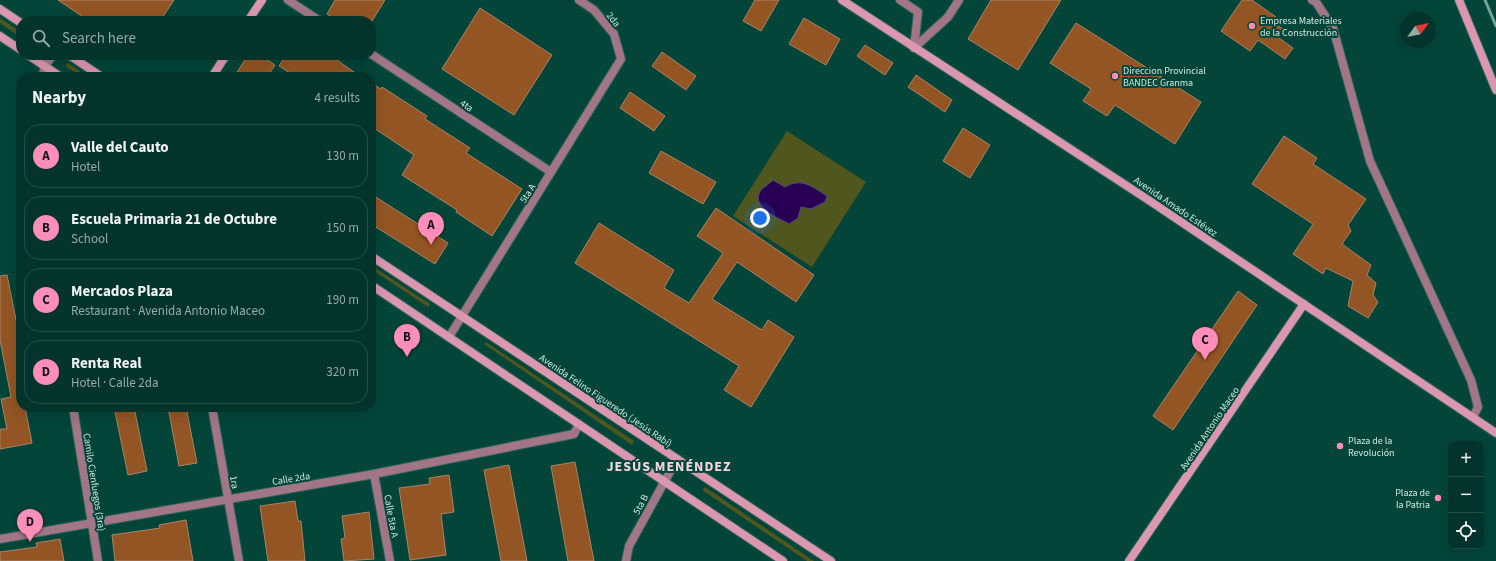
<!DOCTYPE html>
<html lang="en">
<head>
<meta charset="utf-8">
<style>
	:root { --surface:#02342b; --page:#103f37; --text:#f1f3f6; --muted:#96aaa9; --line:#234f47; --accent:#ff8eba }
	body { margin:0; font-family:"Source Sans 3",sans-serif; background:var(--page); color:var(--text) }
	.controls { position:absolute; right:12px; bottom:12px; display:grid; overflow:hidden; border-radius:8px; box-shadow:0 4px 16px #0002 }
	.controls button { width:36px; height:36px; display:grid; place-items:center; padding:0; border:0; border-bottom:1px solid var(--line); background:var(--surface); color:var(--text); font:20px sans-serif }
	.compass { position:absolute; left:1400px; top:12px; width:36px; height:36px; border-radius:50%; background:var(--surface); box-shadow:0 4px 16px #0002; rotate:57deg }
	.you { position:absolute; left:760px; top:218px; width:14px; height:14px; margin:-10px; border:3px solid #fff; border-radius:50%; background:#1a73e8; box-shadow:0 0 0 6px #1a73e833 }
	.badge { display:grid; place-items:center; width:26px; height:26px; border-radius:50%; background:var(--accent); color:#111; font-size:13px; font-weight:700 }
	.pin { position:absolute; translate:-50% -33px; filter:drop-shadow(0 1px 2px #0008) }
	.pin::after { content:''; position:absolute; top:21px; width:14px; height:12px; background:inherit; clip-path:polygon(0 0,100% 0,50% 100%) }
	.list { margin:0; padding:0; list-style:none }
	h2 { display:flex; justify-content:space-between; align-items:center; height:52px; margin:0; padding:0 16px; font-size:17px }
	h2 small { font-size:13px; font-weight:400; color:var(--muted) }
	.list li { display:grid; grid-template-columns:26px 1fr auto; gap:12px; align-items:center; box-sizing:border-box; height:64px; margin:0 8px 8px; padding:0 8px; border:1px solid var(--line); border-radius:16px }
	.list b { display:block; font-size:15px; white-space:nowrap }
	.list p { margin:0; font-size:13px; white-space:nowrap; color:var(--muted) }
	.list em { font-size:13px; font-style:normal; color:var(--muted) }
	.icon { flex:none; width:22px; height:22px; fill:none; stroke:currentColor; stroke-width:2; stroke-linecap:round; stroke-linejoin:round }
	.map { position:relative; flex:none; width:1496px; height:561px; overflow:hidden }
	.search { position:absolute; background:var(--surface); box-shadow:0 4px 16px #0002; left:16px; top:16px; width:360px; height:44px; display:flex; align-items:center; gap:10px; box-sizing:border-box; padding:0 14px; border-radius:16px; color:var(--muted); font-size:15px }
	.panel { position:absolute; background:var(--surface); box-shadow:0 4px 16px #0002; left:16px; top:72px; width:360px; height:340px; border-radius:16px }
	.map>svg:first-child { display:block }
	.green { fill:#4f561e }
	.water { fill:#270053; stroke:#59467e }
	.building { fill:#935524; stroke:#ab8367 }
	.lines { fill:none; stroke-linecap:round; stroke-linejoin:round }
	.street-casing { stroke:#276357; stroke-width:10 }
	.secondary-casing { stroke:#276357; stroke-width:10 }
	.street { stroke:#a27686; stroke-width:8 }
	.secondary { stroke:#dc97b0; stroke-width:8 }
	.rail { stroke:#77a399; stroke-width:3 }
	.poi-dot { fill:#ff8eba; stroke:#034539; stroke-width:1.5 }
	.labels { text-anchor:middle; stroke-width:4; stroke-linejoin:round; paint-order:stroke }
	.street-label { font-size:10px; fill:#cde9e1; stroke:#034539 }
	.poi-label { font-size:10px; fill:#cde9e1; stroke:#034539; text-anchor:start }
	.district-label { font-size:14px; font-weight:bold; letter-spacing:1px; fill:#f7d5e0; stroke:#034539 }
</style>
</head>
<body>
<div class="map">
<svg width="1496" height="561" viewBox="0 0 1496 561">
	<rect width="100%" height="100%" fill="#034539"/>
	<g class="green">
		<polygon points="0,18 21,32 21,38 0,23"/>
		<polygon points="68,63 89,77 82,77 65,66"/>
		<polygon points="787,131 866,182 812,267 733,216"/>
		<polygon points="371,265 430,304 428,307 371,269"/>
		<polygon points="486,342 634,441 632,445 484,344"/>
		<polygon points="705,487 814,561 807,561 702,490"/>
	</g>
	<path class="water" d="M773 180 785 187C801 177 813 187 827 196L825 202 811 209 801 207 798 218 789 224C779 218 749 207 761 190 764 187 770 183 773 180Z"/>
	<g class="building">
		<polygon points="58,0 174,0 160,21 89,21"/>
		<polygon points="335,0 385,0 372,21 338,21 327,14"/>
		<polygon points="755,0 779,0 761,31 743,21"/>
		<polygon points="991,0 1061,0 1018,70 968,39"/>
		<polygon points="1242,0 1252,0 1276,17 1273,22 1284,30 1279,38 1293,48 1285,59 1258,40 1250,51 1221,31"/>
		<polygon points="480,8 552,55 514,115 442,69"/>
		<polygon points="804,18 840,39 826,65 789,44"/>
		<polygon points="1076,23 1201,102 1175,144 1115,105 1107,116 1083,101 1091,89 1050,63"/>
		<polygon points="865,45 893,63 885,75 857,56"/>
		<polygon points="662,52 696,76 686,90 652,66"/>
		<polygon points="248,55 260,55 275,65 267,77 234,77"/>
		<polygon points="286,55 330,55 361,77 296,77 279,66"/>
		<polygon points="916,75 952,100 945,112 908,87"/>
		<polygon points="371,83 381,89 382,87 427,116 425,119 470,148 466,153 522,189 492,236 456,212 457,210 402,175 414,155 371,126"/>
		<polygon points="630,92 665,116 654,131 620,108"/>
		<polygon points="963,128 990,145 970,178 943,161"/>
		<polygon points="1284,136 1317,158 1313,164 1366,199 1348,225 1351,231 1342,244 1371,265 1367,275 1376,283 1373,295 1378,302 1368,318 1348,306 1353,281 1326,268 1323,274 1293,254 1313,224 1252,184"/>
		<polygon points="661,151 716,182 703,204 649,173"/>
		<polygon points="371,194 448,243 435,264 371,224"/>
		<polygon points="716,208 814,275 796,302 737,262 712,299 762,330 768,320 794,337 751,407 724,390 739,366 575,263 599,223 674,270 664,288 689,303 723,253 697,236"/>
		<polygon points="7,275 21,345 21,407 25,407 32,443 0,449 0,429 7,429 1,399 11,397 0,340 0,276"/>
		<polygon points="1238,291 1257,305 1173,430 1153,416"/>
		<polygon points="114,407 134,407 147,471 128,475"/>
		<polygon points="168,407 186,407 197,463 179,466"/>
		<polygon points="575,462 594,561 568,561 551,466"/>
		<polygon points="509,465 527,561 501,561 484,470"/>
		<polygon points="449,475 454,512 441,514 446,555 410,560 399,488 430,484 429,478"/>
		<polygon points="295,501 298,521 301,521 305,561 268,561 260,506"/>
		<polygon points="369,512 374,559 344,561 341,539 345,538 342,516"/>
		<polygon points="186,520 193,561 115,561 112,535 160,528 159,525"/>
		<polygon points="60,539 64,561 0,561 0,552 37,547 36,543"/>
	</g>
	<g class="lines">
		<g class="street-casing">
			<g id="street">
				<polyline points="288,0 320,21"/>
				<polyline points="900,0 918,12 914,48"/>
				<polyline points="1312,0 1316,2 1333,28 1370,161 1471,380 1478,407 1473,417"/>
				<polyline points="914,48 948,17 959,0"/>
				<polyline points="371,54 551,172"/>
				<polyline points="42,77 45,66 53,55"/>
				<polyline points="449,337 621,59 614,34 594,10 579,0"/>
				<polyline points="73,407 98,561"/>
				<polyline points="212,407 239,561"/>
				<polyline points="374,474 390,561"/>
				<polyline points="0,539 374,474 574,434 579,424"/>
				<polyline points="626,561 629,546 677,459"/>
			</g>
		</g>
		<g class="secondary-casing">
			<g id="secondary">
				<polyline points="842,0 1153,203 1496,433"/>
				<polyline points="1459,0 1496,90"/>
				<polyline points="0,9 21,23"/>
				<polyline points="248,21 262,0"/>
				<polyline points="0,36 21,50"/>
				<polyline points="28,55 61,77"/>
				<polyline points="69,55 102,77"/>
				<polyline points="212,77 226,55"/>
				<polyline points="371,256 831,561"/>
				<polyline points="371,285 783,561"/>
				<polyline points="1129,561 1304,304"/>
			</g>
		</g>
		<use href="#street" class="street"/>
		<use href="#secondary" class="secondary"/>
		<polyline class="rail" points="1485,0 1496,26"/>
	</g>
	<g class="poi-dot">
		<circle cx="1252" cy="26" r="4"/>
		<circle cx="1115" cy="76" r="4"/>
		<circle cx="1340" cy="446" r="4"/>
		<circle cx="1438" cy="498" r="4"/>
	</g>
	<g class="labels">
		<g class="street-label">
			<text transform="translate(614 19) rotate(51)" y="4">2da</text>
			<text transform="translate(467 105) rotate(33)" y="4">4ta</text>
			<text transform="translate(527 193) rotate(-58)" y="4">5ta A</text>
			<text transform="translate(1176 206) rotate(34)" y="4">Avenida Amado Estévez</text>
			<text transform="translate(606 400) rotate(34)" y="4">Avenida Felino Figueredo (Jesús Rabí)</text>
			<text transform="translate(1209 428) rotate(-56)" y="4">Avenida Antonio Maceo</text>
			<text transform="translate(291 478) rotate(-9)" y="4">Calle 2da</text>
			<text transform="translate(95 482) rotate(81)" y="4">Camilo Cienfuegos (3ra)</text>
			<text transform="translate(235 482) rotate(80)" y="4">1ra</text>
			<text transform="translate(640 504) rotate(-62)" y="4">5ta B</text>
			<text transform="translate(392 516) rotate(80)" y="4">Calle 5ta A</text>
		</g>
		<g class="poi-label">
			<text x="1260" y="24">Empresa Materiales<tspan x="1260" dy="12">de la Construcción</tspan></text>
			<text x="1123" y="74">Direccion Provincial<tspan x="1123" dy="12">BANDEC Granma</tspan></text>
			<text x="1348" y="444">Plaza de la<tspan x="1348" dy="12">Revolución</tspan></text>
			<text x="1430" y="496" text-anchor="end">Plaza de<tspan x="1430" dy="12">la Patria</tspan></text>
		</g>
		<g class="district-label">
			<text x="669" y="471">JESÚS MENÉNDEZ</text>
		</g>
	</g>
</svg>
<div class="controls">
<button>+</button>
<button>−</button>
<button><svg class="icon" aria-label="locate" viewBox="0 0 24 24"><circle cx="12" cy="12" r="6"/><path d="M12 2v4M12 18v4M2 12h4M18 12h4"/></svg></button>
</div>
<svg class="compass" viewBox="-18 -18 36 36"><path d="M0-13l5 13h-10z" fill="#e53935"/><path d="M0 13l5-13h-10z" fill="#96aaa9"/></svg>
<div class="you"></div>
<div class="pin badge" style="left:431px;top:245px">A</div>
<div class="pin badge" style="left:407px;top:357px">B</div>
<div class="pin badge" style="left:1205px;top:360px">C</div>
<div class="pin badge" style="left:30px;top:542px">D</div>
<div class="search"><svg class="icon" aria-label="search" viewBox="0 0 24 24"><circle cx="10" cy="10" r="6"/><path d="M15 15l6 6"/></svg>Search here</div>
<section class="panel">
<h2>Nearby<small>4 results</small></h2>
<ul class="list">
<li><span class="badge">A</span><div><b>Valle del Cauto</b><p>Hotel</p></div><em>130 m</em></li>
<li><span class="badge">B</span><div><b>Escuela Primaria 21 de Octubre</b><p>School</p></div><em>150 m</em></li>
<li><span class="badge">C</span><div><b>Mercados Plaza</b><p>Restaurant · Avenida Antonio Maceo</p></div><em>190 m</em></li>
<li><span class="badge">D</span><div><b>Renta Real</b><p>Hotel · Calle 2da</p></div><em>320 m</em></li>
</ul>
</section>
</div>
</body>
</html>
